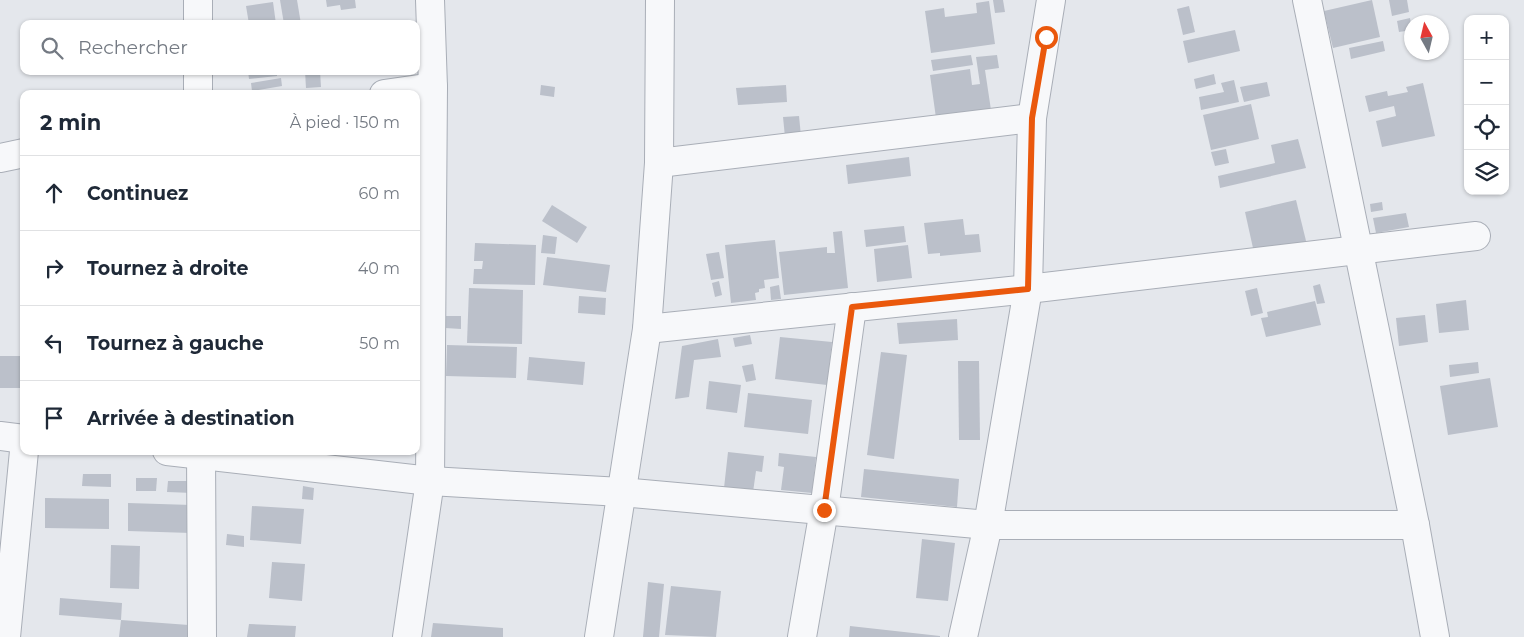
<!DOCTYPE html>
<html lang="fr">
<head>
<meta charset="utf-8">
<style>
	:root { --surface:#fff; --page:#f6f6f7; --text:#1f2937; --muted:#747a83; --line:#e0e1e3 }
	body { margin:0; font-family:Montserrat,sans-serif; background:var(--page); color:var(--text) }
	.controls { position:absolute; right:15px; top:15px; display:grid; overflow:hidden; border-radius:10px; box-shadow:0 1px 4px #0004 }
	.controls button { width:45px; height:45px; display:grid; place-items:center; padding:0; border:0; border-bottom:1px solid var(--line); background:var(--surface); color:var(--text); font:25px sans-serif }
	.compass { position:absolute; left:1404px; top:15px; width:45px; height:45px; border-radius:50%; background:var(--surface); box-shadow:0 1px 4px #0004; rotate:352deg }
	.stop { position:absolute; width:15px; height:15px; margin:-11px; border:4px solid #ea580c; border-radius:50%; background:#fff }
	.stop.end { background:#ea580c; border-color:#fff; box-shadow:0 1px 5px #0008 }
	.list { margin:0; padding:0; list-style:none }
	h2 { display:flex; justify-content:space-between; align-items:center; height:65px; margin:0; padding:0 20px; font-size:21px }
	h2 small { font-size:16px; font-weight:400; color:var(--muted) }
	.list li { display:grid; grid-template-columns:32px 1fr auto; gap:15px; align-items:center; box-sizing:border-box; height:75px; padding:0 20px; border-top:1px solid var(--line) }
	.list b { display:block; font-size:19px; white-space:nowrap }
	.list em { font-size:16px; font-style:normal; color:var(--muted) }
	.icon { flex:none; width:28px; height:28px; fill:none; stroke:currentColor; stroke-width:2; stroke-linecap:round; stroke-linejoin:round }
	.map { position:relative; flex:none; width:1524px; height:637px; overflow:hidden }
	.search { position:absolute; background:var(--surface); box-shadow:0 1px 4px #0004; left:20px; top:20px; width:400px; height:55px; display:flex; align-items:center; gap:12px; box-sizing:border-box; padding:0 18px; border-radius:10px; color:var(--muted); font-size:19px }
	.panel { position:absolute; background:var(--surface); box-shadow:0 1px 4px #0004; left:20px; top:90px; width:400px; height:365px; border-radius:10px }
	.map>svg:first-child { display:block }
	.building { fill:#bbc0ca }
	.lines { fill:none; stroke-linecap:round; stroke-linejoin:round }
	.minor-casing { stroke:#a9aeb7; stroke-width:30 }
	.minor { stroke:#f7f8fa; stroke-width:28 }
	.route { stroke:#ea580c; stroke-width:6 }
</style>
</head>
<body>
<div class="map">
<svg width="1524" height="637" viewBox="0 0 1524 637">
	<rect width="100%" height="100%" fill="#e4e7ec"/>
	<g class="building">
		<polygon points="280,0 297,0 301,24 284,24"/>
		<polygon points="326,0 355,0 356,8 341,10 340,5 327,7"/>
		<polygon points="993,0 1003,0 1005,12 995,13"/>
		<polygon points="1372,0 1380,37 1333,48 1324,11"/>
		<polygon points="1389,0 1407,0 1409,12 1392,16"/>
		<polygon points="989,1 995,44 931,53 925,11 944,8 945,17 977,13 976,3"/>
		<polygon points="273,2 276,24 249,24 246,6"/>
		<polygon points="1189,6 1195,32 1183,35 1177,9"/>
		<polygon points="1410,18 1412,30 1399,32 1397,21"/>
		<polygon points="1235,30 1240,51 1188,63 1183,41"/>
		<polygon points="1383,41 1385,51 1351,59 1349,48"/>
		<polygon points="971,55 973,65 933,71 931,60"/>
		<polygon points="997,55 999,68 985,70 991,110 936,118 930,75 970,69 972,85 980,84 976,57"/>
		<polygon points="248,71 277,71 277,76 249,79"/>
		<polygon points="305,71 320,71 321,87 306,88"/>
		<polygon points="1214,74 1216,84 1196,89 1194,79"/>
		<polygon points="281,78 282,86 252,91 251,83"/>
		<polygon points="1234,80 1239,102 1201,110 1199,97 1224,92 1221,83"/>
		<polygon points="1267,82 1270,96 1244,102 1240,87"/>
		<polygon points="1423,83 1435,136 1382,147 1376,121 1396,116 1394,106 1369,112 1365,96 1387,91 1388,96 1408,92 1406,87"/>
		<polygon points="541,85 555,87 554,97 540,95"/>
		<polygon points="786,85 787,102 738,105 736,88"/>
		<polygon points="1251,104 1259,139 1211,150 1203,115"/>
		<polygon points="799,116 801,136 785,137 783,117"/>
		<polygon points="1298,139 1306,168 1220,188 1218,176 1275,163 1271,145"/>
		<polygon points="1226,149 1229,163 1215,166 1211,152"/>
		<polygon points="909,157 911,176 848,184 846,165"/>
		<polygon points="1296,200 1307,245 1255,257 1245,212"/>
		<polygon points="1382,202 1383,210 1371,212 1370,204"/>
		<polygon points="552,205 587,227 577,243 542,221"/>
		<polygon points="1406,213 1409,227 1376,233 1373,218"/>
		<polygon points="963,219 965,235 979,234 981,252 940,256 940,253 928,254 924,223"/>
		<polygon points="904,226 906,242 866,247 864,230"/>
		<polygon points="842,231 848,288 784,295 779,252 827,247 827,253 835,253 833,232"/>
		<polygon points="543,235 557,237 555,254 541,253"/>
		<polygon points="775,240 779,278 764,280 765,288 759,289 759,292 755,293 756,300 731,303 725,245"/>
		<polygon points="475,243 536,245 535,285 473,284 474,269 482,269 483,261 474,261"/>
		<polygon points="908,245 912,278 877,282 874,249"/>
		<polygon points="719,252 724,278 711,280 706,254"/>
		<polygon points="547,257 610,265 606,292 543,285"/>
		<polygon points="719,281 722,295 715,297 712,283"/>
		<polygon points="1320,284 1325,303 1317,304 1313,286"/>
		<polygon points="779,285 781,299 771,300 770,287"/>
		<polygon points="469,288 523,290 522,344 467,343"/>
		<polygon points="1257,288 1263,313 1251,316 1245,291"/>
		<polygon points="579,296 606,298 605,315 578,313"/>
		<polygon points="1466,300 1469,330 1439,333 1436,304"/>
		<polygon points="1315,301 1321,325 1266,337 1261,318 1268,317 1267,312"/>
		<polygon points="1425,315 1428,342 1399,346 1396,318"/>
		<polygon points="445,316 461,316 461,329 445,328"/>
		<polygon points="957,319 958,340 899,344 897,323"/>
		<polygon points="750,335 752,344 735,347 733,338"/>
		<polygon points="780,337 832,342 827,385 775,379"/>
		<polygon points="718,339 721,357 694,360 689,397 675,399 682,346"/>
		<polygon points="447,345 517,347 516,378 446,376"/>
		<polygon points="881,352 907,355 894,459 867,455"/>
		<rect x="0" y="356" width="24" height="32"/>
		<polygon points="529,357 585,362 583,385 527,380"/>
		<polygon points="958,361 979,361 980,440 959,440"/>
		<polygon points="1478,362 1479,373 1450,377 1449,365"/>
		<polygon points="753,364 756,380 746,382 742,366"/>
		<polygon points="1490,378 1498,427 1448,435 1440,386"/>
		<polygon points="709,381 741,385 737,413 706,409"/>
		<polygon points="748,393 812,400 808,434 744,427"/>
		<polygon points="728,452 764,456 762,472 756,471 753,492 724,488"/>
		<polygon points="779,453 816,457 812,493 781,490 784,467 778,466"/>
		<polygon points="864,469 959,479 957,507 861,497"/>
		<polygon points="83,474 111,474 111,487 82,486"/>
		<polygon points="136,478 157,478 156,491 136,491"/>
		<polygon points="168,481 193,481 193,493 167,492"/>
		<polygon points="303,486 314,488 313,500 302,499"/>
		<polygon points="45,498 109,499 109,529 45,528"/>
		<polygon points="128,503 192,505 191,533 128,531"/>
		<polygon points="252,506 304,509 301,544 250,540"/>
		<polygon points="227,534 244,536 244,547 226,545"/>
		<polygon points="922,539 955,543 948,601 916,598"/>
		<polygon points="111,545 140,546 139,589 110,588"/>
		<polygon points="272,562 305,564 302,601 269,598"/>
		<polygon points="648,582 664,584 659,637 643,637"/>
		<polygon points="671,586 721,591 716,637 665,635"/>
		<polygon points="60,598 122,603 121,620 189,625 188,637 119,637 121,620 59,615"/>
		<polygon points="433,623 503,628 503,637 431,637"/>
		<polygon points="249,624 296,626 295,637 247,637"/>
		<polygon points="850,626 940,636 940,637 849,637"/>
	</g>
	<g class="lines">
		<g class="minor-casing">
			<g id="minor">
				<polyline points="198,0 198,24"/>
				<polyline points="1307,0 1415,525"/>
				<polyline points="198,71 198,94"/>
				<polyline points="384,94 433,87"/>
				<polyline points="0,158 24,153"/>
				<polyline points="659,163 1032,118"/>
				<polyline points="647,329 1028,289 1476,236"/>
				<polyline points="0,436 24,439"/>
				<polyline points="167,451 430,481 621,492 988,525 1415,525 1435,637"/>
				<polyline points="201,451 202,637"/>
				<polyline points="6,637 24,451"/>
				<polyline points="407,637 430,481 433,87 430,0"/>
				<polyline points="599,637 647,329 659,163 660,0"/>
				<polyline points="802,637 824,510 852,307"/>
				<polyline points="963,637 988,525 1028,289 1032,118 1051,0"/>
			</g>
		</g>
		<use href="#minor" class="minor"/>
	</g>
	<g class="lines">
		<polyline class="route" points="824,510 852,307 1028,289 1032,118 1046,37"/>
	</g>
</svg>
<div class="controls">
<button>+</button>
<button>−</button>
<button><svg class="icon" aria-label="locate" viewBox="0 0 24 24"><circle cx="12" cy="12" r="6"/><path d="M12 2v4M12 18v4M2 12h4M18 12h4"/></svg></button>
<button><svg class="icon" aria-label="layers" viewBox="0 0 24 24"><path d="M12 4l9 5-9 5-9-5zM3 14l9 5 9-5"/></svg></button>
</div>
<svg class="compass" viewBox="-18 -18 36 36"><path d="M0-13l5 13h-10z" fill="#e53935"/><path d="M0 13l5-13h-10z" fill="#747a83"/></svg>
<div class="stop" style="left:1046px;top:37px"></div>
<div class="stop end" style="left:824px;top:510px"></div>
<div class="search"><svg class="icon" aria-label="search" viewBox="0 0 24 24"><circle cx="10" cy="10" r="6"/><path d="M15 15l6 6"/></svg>Rechercher</div>
<section class="panel">
<h2>2 min<small>À pied · 150 m</small></h2>
<ul class="list">
<li><svg class="icon" aria-label="ahead" viewBox="0 0 24 24"><path d="M12 20V5M6 11l6-6 6 6"/></svg><div><b>Continuez</b></div><em>60 m</em></li>
<li><svg class="icon" aria-label="right" viewBox="0 0 24 24"><path d="M7 20v-9h11M14 6l5 5-5 5"/></svg><div><b>Tournez à droite</b></div><em>40 m</em></li>
<li><svg class="icon" aria-label="left" viewBox="0 0 24 24"><path d="M17 20v-9H6M10 6l-5 5 5 5"/></svg><div><b>Tournez à gauche</b></div><em>50 m</em></li>
<li><svg class="icon" aria-label="arrive" viewBox="0 0 24 24"><path d="M6 21V4h12l-3 4 3 4H6"/></svg><div><b>Arrivée à destination</b></div></li>
</ul>
</section>
</div>
</body>
</html>
